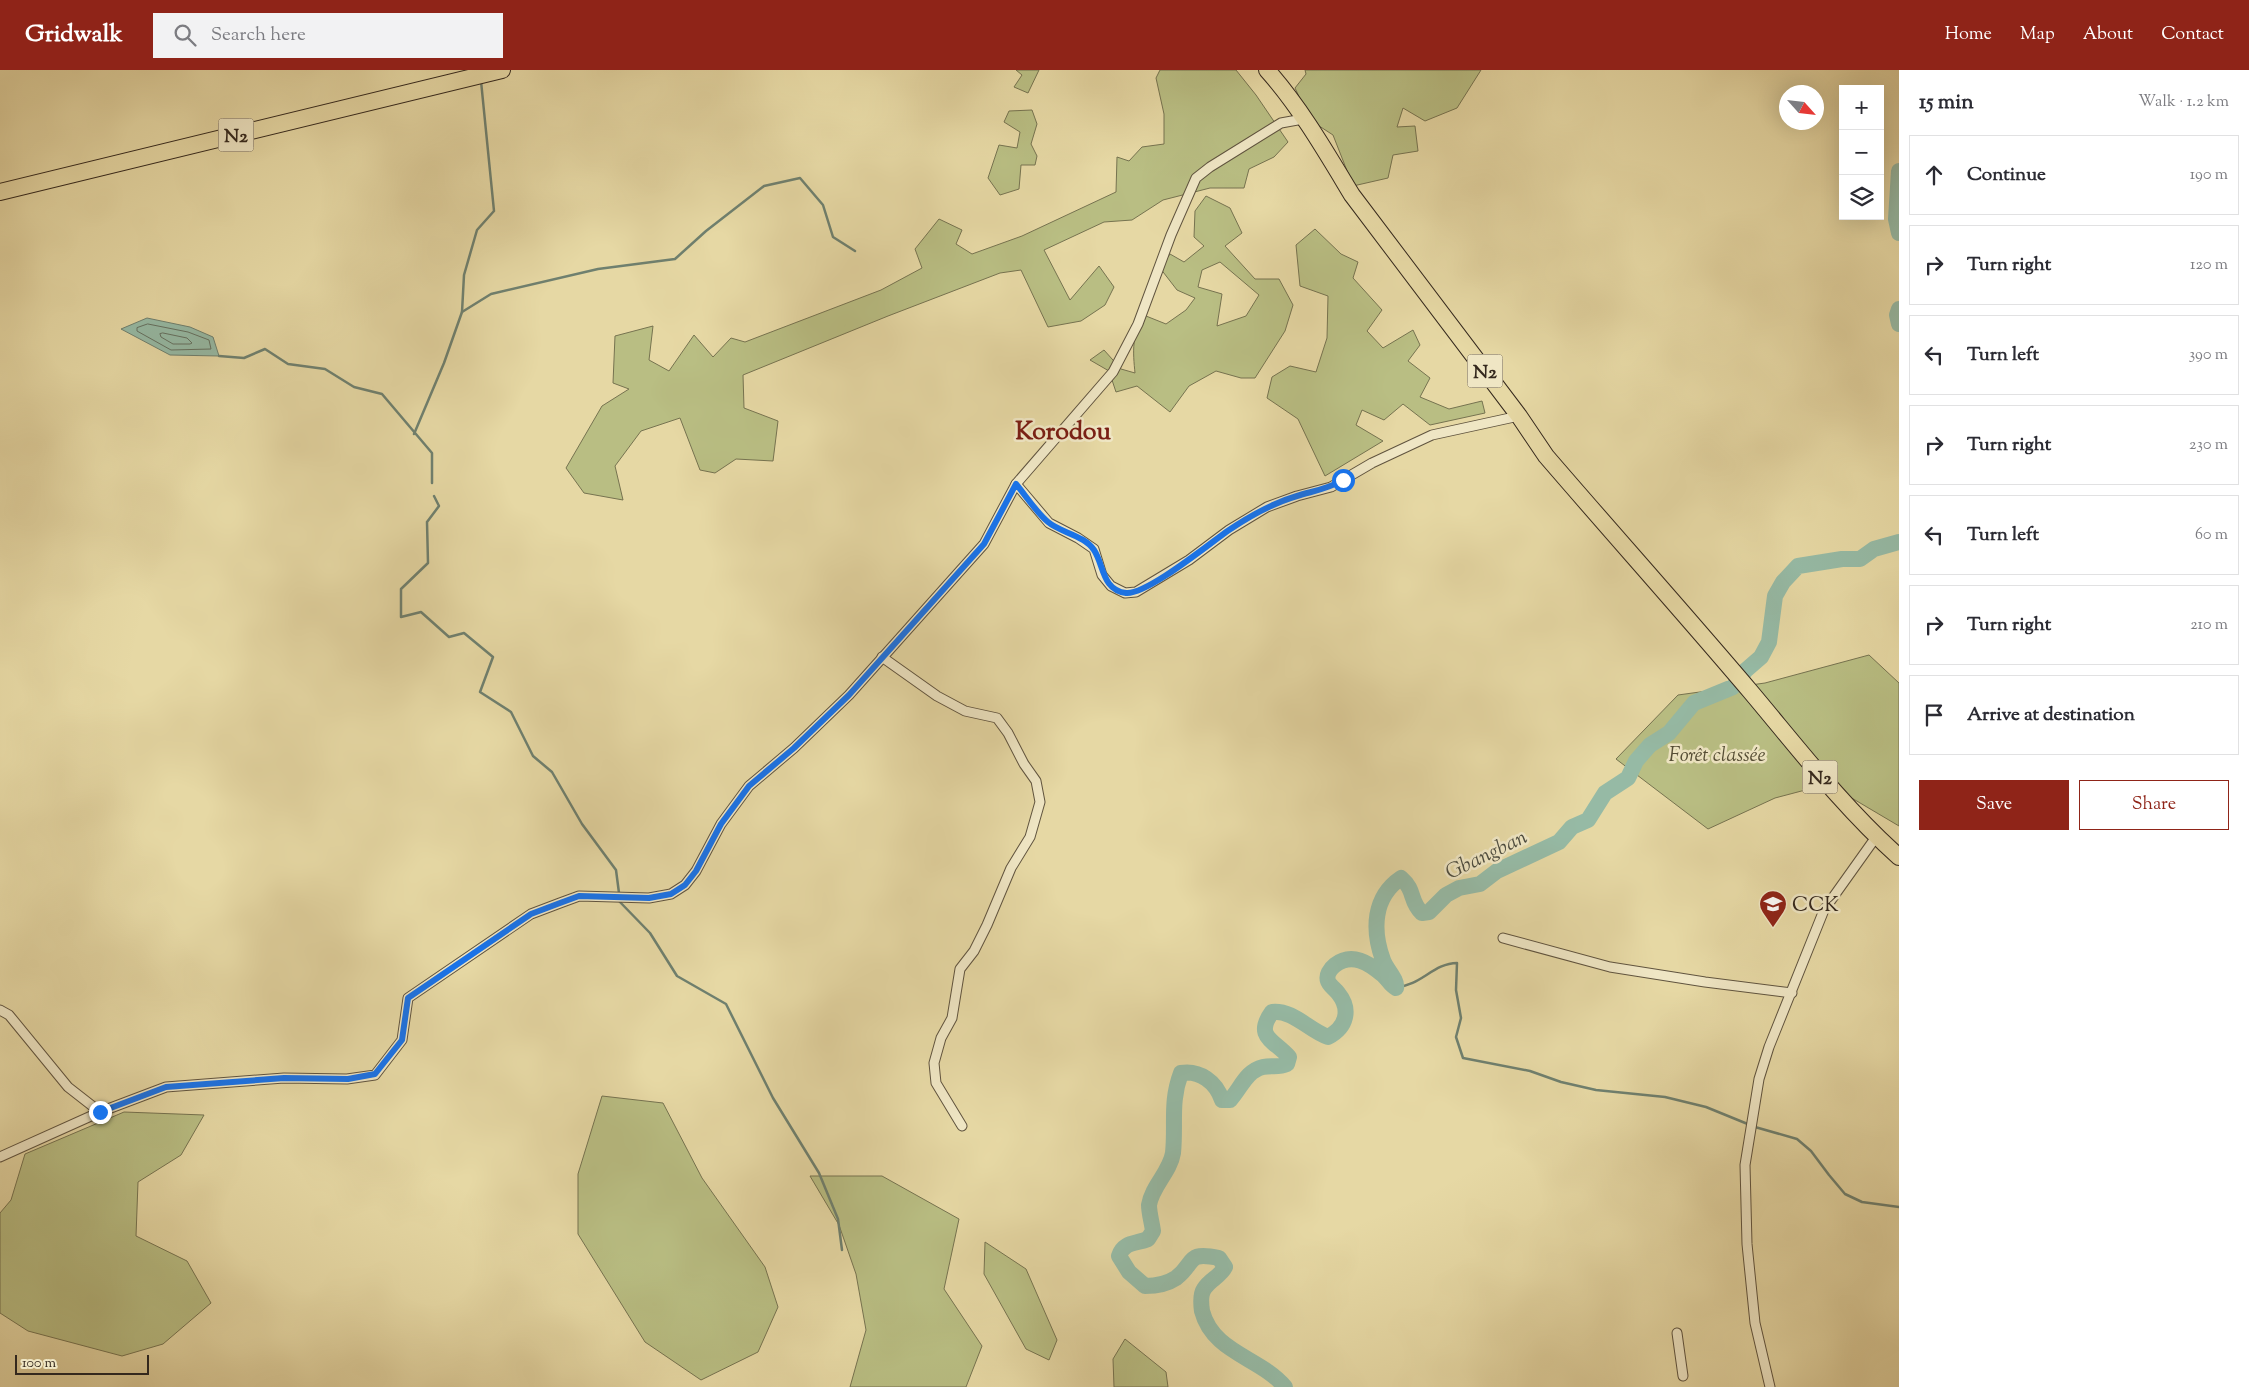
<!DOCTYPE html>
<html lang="en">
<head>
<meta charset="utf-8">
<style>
	:root { --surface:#fff; --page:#f2f2f3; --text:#2b2b33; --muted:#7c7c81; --line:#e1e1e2; --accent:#8f2418 }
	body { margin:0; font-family:"Sorts Mill Goudy",serif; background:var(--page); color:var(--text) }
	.controls { position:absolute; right:15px; top:15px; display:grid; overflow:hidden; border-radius:0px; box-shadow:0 5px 20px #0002 }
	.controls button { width:45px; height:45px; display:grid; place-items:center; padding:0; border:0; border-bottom:1px solid var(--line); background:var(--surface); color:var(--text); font:25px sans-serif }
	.compass { position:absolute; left:1779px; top:15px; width:45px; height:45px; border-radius:50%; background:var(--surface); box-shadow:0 5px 20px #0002; rotate:117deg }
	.scale { position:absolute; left:15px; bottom:12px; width:134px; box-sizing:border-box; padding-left:5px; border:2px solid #34281d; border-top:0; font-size:14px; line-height:18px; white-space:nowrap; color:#34281d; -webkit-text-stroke:4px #efe6c4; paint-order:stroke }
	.stop { position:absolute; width:15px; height:15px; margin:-11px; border:4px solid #1a73e8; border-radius:50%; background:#fff }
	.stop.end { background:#1a73e8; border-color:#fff; box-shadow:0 1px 5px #0008 }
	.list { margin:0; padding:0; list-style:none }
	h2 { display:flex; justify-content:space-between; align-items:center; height:65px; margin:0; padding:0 20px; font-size:21px }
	h2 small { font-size:16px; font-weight:400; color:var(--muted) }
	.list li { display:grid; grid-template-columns:32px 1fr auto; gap:15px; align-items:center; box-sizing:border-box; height:80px; margin:0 10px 10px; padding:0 10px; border:1px solid var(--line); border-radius:0px }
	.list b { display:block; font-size:19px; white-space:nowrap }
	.list em { font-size:16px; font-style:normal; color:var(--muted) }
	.actions { display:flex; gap:10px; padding:15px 20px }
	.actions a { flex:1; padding:11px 0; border:1px solid var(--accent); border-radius:0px; text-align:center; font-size:18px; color:var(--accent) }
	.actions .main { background:var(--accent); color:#fff }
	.icon { flex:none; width:28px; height:28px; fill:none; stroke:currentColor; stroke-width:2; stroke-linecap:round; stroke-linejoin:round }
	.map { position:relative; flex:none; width:1899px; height:1317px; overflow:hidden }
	header { display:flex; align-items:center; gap:30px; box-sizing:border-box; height:70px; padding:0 25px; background:var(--accent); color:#fff }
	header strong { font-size:24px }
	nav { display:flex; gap:28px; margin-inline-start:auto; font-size:18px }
	.search { width:350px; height:45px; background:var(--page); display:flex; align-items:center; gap:12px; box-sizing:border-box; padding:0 18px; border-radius:0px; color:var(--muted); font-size:19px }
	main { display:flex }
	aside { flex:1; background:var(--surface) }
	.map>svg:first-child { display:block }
	.green { fill:#b9be83; stroke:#767350; fill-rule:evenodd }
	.water { fill:#96baa5; stroke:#6f806f }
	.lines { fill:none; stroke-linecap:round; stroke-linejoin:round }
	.shore { stroke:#657161; stroke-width:1 }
	.stream { stroke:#6f806f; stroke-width:2.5 }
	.river { stroke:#96baa5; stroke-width:16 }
	.street-casing { stroke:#60543f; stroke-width:11 }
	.highway-casing { stroke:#34281d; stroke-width:18 }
	.street { stroke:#efe6c4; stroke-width:9 }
	.highway { stroke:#e6d8a4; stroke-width:16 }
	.route { stroke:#1a73e8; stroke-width:6 }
	.labels { text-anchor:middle; stroke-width:5; stroke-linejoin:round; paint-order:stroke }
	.shield { fill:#efe6c4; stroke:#6c614f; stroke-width:1 }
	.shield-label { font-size:19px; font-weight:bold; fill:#34281d }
	.park-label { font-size:20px; font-style:italic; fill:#554e36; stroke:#efe6c4 }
	.poi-label { font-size:20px; fill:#34281d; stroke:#efe6c4; text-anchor:start }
	.water-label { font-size:21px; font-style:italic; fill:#4c4c3f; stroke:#efe6c4 }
	.district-label { font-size:25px; font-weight:bold; fill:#7a1f14; stroke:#efe6c4 }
</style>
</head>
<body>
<header>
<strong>Gridwalk</strong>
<div class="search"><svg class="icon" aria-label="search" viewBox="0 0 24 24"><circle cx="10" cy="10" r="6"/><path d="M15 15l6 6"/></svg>Search here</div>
<nav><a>Home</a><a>Map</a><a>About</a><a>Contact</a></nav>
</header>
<main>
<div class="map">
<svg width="1899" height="1317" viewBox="0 0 1899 1317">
	<rect width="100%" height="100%" fill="#e6d8a4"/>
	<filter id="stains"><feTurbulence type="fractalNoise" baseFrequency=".004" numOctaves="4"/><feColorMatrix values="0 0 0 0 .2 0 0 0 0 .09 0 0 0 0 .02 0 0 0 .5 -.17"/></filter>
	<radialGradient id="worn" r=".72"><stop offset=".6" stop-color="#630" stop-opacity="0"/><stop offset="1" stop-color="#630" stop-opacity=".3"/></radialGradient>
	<g class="green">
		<polygon points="1016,0 1039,0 1028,23 1014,17 1022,5"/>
		<polygon points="1160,0 1236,0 1256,25 1288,72 1274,87 1249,99 1244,118 1210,118 1163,130 1132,150 1104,152 1044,180 1070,230 1099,196 1114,217 1105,235 1081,251 1048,257 1021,200 1000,203 888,246 743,305 744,338 778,351 773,391 736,389 715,403 700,400 680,348 641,361 615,396 623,430 584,423 566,398 602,336 629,319 613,313 615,266 653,256 649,290 669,301 694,265 713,287 731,268 745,272 881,220 922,198 915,179 939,149 962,160 956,174 972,184 1022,166 1116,122 1117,87 1129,91 1142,77 1164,74 1164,44 1156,8"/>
		<polygon points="1305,0 1481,0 1457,38 1425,51 1403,38 1397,57 1415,56 1418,81 1393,85 1388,108 1353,116 1333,65 1310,50 1295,18 1306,4"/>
		<polygon points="1032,40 1037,54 1031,74 1037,86 1035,95 1021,95 1019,119 1000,125 988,108 999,75 1017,78 1020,62 1004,52 1009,41"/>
		<path d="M1206 126 1230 138 1242 163 1225 176 1255 209H1279L1293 235 1285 261 1255 308H1241L1216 301 1189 316 1170 342 1137 316 1116 322 1109 301 1090 290 1104 280 1121 299 1135 303C1133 283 1131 261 1146 246L1166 254 1186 240 1195 228 1177 220 1160 198 1170 184 1184 192 1204 176 1194 167 1195 141ZM1220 192 1259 225 1246 246 1217 256 1222 224 1198 217 1202 200Z"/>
		<polygon points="1315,159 1341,184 1358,192 1353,208 1382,240 1367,261 1383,278 1413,260 1420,275 1408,291 1430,308 1420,327 1449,339 1482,331 1485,343 1430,355 1403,334 1384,350 1362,340 1356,355 1383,371 1325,406 1298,349 1267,328 1272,307 1290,296 1316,302 1327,268 1328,226 1300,216 1296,175"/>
		<polygon points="1869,585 1899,613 1899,756 1828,714 1775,728 1708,759 1616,689 1678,625 1765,613"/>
		<polygon points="602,1026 663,1033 702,1108 765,1197 778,1237 758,1282 701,1310 645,1272 578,1164 578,1104"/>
		<polygon points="124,1042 204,1045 181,1085 138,1112 136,1166 187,1191 211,1233 163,1274 122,1286 28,1261 0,1243 0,1143 11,1130 25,1084"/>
		<polygon points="810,1106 882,1106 959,1149 944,1219 982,1276 966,1317 850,1317 866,1260 856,1204 839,1155"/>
		<polygon points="985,1172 1026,1199 1057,1270 1049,1290 1026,1279 984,1204"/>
		<polygon points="1125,1269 1166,1302 1168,1317 1114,1317 1113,1289"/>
	</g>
	<polygon class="water" points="147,248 190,257 213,267 219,286 170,285 121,259"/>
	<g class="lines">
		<g class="shore">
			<polygon points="148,254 188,262 209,270 211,279 171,280 137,261 137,258"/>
			<polygon points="163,263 187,268 192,273 190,274 173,274 161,267 160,264"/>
		</g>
		<g class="stream">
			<polyline points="462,242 491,224 598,199 675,189 706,161 764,116 800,108 823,135 833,167 855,181"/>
			<polyline points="219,286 244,288 265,279 288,294 325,299 354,317 382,324 432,383 432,413"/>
			<polyline points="414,364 444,293 462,242 464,205 477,160 494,141 481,11"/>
			<polyline points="434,426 439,436 427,452 428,493 401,519 401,547 421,542 449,567 464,563 493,587 480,622 511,642 533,686 552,702 582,754 616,800 619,823"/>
			<polyline points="619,831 650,863 677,906 726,934 773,1028 819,1103 838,1149 842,1180"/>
			<path d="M1397 917C1420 916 1434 893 1457 893L1456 920 1461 948 1456 967 1463 988 1530 1001 1561 1012 1596 1020 1665 1027 1706 1037 1755 1057 1797 1069 1811 1081 1829 1105 1845 1124 1862 1132 1899 1137"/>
		</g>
		<g class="river">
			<polyline points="1899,101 1896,149 1899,163"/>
			<polyline points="1899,239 1897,245 1899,254"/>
			<path d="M1285 1317C1260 1287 1213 1283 1202 1241 1201 1234 1200 1225 1204 1219 1210 1209 1220 1207 1225 1197L1219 1188C1185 1181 1196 1193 1176 1208 1167 1214 1155 1216 1145 1216L1129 1202 1119 1186C1123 1172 1136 1174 1148 1169L1153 1161C1152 1153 1149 1143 1149 1135 1152 1116 1170 1102 1173 1083 1176 1054 1170 1032 1181 1003 1200 1000 1216 1012 1222 1030H1230C1241 1018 1246 1001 1263 997 1272 995 1278 998 1287 994L1289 987C1274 970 1254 967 1272 942 1294 940 1308 960 1328 967 1347 957 1351 939 1338 923 1335 919 1329 915 1328 911 1326 905 1330 899 1335 895 1352 882 1369 893 1383 905 1388 909 1390 915 1396 918 1398 910 1386 899 1383 890 1372 860 1373 827 1401 808 1416 821 1409 831 1422 843L1429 842 1446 825 1459 818 1480 814 1497 801 1559 772 1572 757 1588 750 1605 723 1628 708 1636 691 1650 675 1669 663 1694 633 1733 617 1746 600 1761 587 1769 572 1775 526 1783 512 1798 496 1842 489H1860L1874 479 1899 472"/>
		</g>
		<g class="street-casing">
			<g id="street">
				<polyline points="1016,414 1049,453 1078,468 1094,479 1102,505 1111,516 1125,523 1136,522 1189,490 1229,460 1267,437 1297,426 1331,417 1372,393 1432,365 1519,346"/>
				<polyline points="882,587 937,626 965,641 997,648 1008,663 1024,694 1036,711 1040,732 1030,767 1011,798 987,855 974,881 960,899 952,948 941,968 934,993 936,1013 962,1056"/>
				<polyline points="1503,868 1610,897 1705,912 1792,923"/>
				<polyline points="0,940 9,945 68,1017 100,1042"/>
				<polyline points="0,1087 100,1042 166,1017 284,1008 347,1009 375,1005 402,970 408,928 531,844 560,833 579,826 649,828 671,824 685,815 696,801 721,754 749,716 794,678 849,625 984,474 1016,414 1113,302 1138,254 1171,165 1196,108 1210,97 1281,53 1303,49"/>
				<polyline points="1677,1263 1683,1306"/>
				<polyline points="1770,1317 1755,1253 1747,1174 1745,1095 1759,1009 1769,977 1824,840 1876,767"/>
			</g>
		</g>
		<g class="highway-casing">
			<g id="highway">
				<path d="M1267 0C1300 37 1326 82 1352 125L1519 346 1546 386C1614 465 1683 542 1750 621 1798 678 1843 737 1899 787"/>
				<polyline points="0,122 502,0"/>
			</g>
		</g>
		<use href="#street" class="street"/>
		<use href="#highway" class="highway"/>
	</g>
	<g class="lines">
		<path class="route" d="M100 1042 166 1017 284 1008 348 1009 375 1004 402 970 408 928 531 844 560 833 579 826 649 828 671 824 685 815 696 801 721 754 749 716 794 678 849 625 984 474 1016 414C1026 426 1036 442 1048 452 1061 463 1084 465 1094 480 1104 495 1102 520 1126 523 1147 525 1210 473 1229 460 1250 446 1273 433 1297 426 1313 421 1328 419 1343 410"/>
	</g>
	<defs>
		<g id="school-pin" transform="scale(1.4375)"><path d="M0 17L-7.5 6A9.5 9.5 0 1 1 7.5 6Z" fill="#8f2418" stroke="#efe6c4"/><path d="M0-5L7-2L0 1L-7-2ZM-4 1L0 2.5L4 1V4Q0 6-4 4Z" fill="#fff"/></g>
	</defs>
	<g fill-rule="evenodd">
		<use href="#school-pin" x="1773" y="834"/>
	</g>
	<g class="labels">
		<g class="shield">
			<rect x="218.5" y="48.5" width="35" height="33" rx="4"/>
			<rect x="1467.5" y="284.5" width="35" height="33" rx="4"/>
			<rect x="1802.5" y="690.5" width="35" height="33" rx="4"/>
		</g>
		<g class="shield-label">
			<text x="236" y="72">N2</text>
			<text x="1485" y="308">N2</text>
			<text x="1820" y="714">N2</text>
		</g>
		<g class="park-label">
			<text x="1717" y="691">Forêt classée</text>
		</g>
		<g class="poi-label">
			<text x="1792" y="841">CCK</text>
		</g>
		<g class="water-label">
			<text transform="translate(1486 784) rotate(-26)" y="7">Gbangban</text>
		</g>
		<g class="district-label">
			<text x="1063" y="369">Korodou</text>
		</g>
	</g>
	<rect width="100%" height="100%" filter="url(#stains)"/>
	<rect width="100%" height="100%" fill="url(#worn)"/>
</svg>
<div class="controls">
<button>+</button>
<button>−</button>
<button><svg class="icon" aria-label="layers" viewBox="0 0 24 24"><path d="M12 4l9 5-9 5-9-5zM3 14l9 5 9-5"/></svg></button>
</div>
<svg class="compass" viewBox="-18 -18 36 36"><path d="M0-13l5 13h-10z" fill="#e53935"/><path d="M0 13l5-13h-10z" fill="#7c7c81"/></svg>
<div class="scale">100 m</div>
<div class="stop" style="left:1343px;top:410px"></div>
<div class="stop end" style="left:100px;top:1042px"></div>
</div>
<aside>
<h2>15 min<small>Walk · 1.2 km</small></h2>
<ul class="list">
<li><svg class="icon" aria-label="ahead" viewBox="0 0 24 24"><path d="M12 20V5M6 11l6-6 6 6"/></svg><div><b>Continue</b></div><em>190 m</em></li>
<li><svg class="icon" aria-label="right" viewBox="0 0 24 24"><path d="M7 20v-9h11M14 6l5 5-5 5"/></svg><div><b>Turn right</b></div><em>120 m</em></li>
<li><svg class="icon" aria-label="left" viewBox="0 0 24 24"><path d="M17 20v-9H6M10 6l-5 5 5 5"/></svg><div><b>Turn left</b></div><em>390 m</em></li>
<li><svg class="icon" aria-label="right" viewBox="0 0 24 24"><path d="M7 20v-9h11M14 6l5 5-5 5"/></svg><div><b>Turn right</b></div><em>230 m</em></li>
<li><svg class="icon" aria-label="left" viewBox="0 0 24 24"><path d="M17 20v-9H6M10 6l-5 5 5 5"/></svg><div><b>Turn left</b></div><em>60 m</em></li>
<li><svg class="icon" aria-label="right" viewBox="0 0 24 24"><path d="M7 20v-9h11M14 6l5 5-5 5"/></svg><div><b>Turn right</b></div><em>210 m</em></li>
<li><svg class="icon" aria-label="arrive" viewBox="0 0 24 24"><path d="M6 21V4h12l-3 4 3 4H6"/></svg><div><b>Arrive at destination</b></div></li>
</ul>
<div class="actions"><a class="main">Save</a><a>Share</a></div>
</aside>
</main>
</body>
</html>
